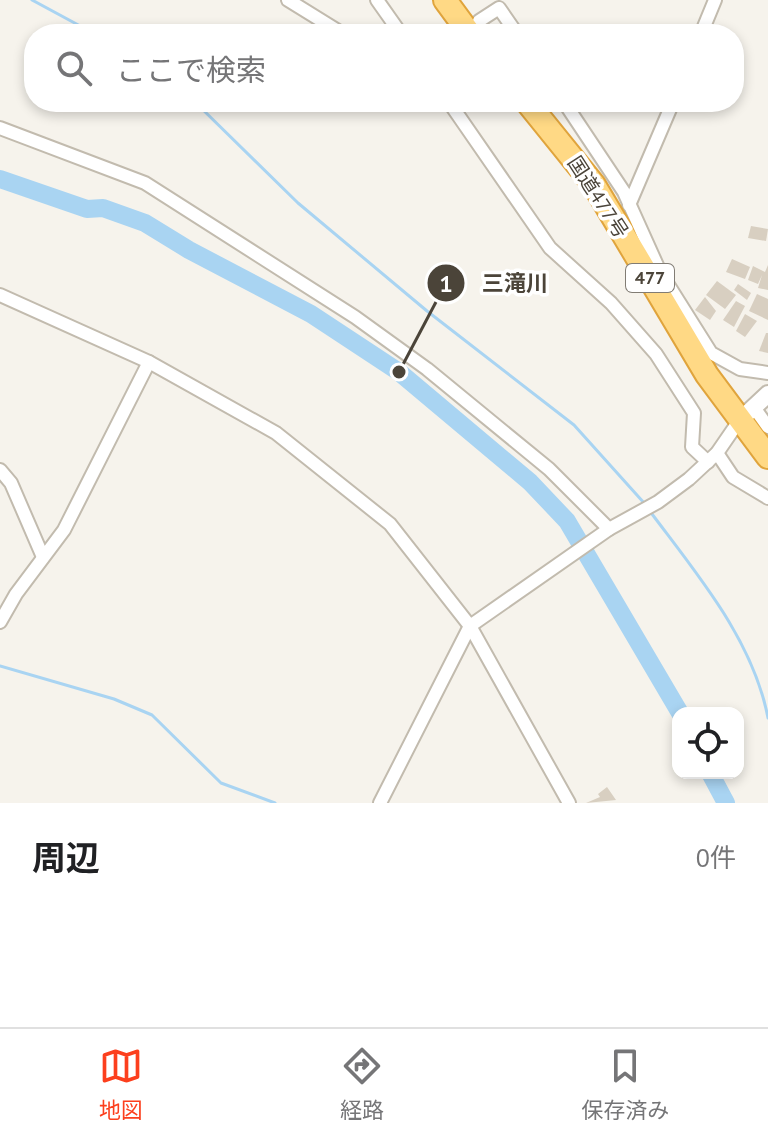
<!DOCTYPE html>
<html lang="ja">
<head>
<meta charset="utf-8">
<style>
	:root { --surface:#fff; --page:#f2f2f2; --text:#202124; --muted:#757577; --line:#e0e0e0; --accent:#fc3f1d }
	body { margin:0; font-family:"PT Sans","Noto Sans JP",sans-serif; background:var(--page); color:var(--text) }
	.controls { position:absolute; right:24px; bottom:24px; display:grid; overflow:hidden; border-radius:16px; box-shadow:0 4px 12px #0003 }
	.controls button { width:72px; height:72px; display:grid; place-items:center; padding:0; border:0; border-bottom:2px solid var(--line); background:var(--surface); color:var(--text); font:40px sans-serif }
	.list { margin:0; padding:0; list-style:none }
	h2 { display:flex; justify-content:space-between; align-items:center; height:104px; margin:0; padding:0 32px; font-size:34px }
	h2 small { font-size:26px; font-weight:400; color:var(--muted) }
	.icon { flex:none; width:44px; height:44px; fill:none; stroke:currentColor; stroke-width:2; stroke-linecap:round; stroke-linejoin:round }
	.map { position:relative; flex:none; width:768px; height:803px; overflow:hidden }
	.search { position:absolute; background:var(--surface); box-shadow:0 4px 12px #0003; left:24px; right:24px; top:24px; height:88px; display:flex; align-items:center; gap:20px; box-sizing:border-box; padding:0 28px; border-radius:32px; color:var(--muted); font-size:30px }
	.sheet { height:224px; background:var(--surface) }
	nav { display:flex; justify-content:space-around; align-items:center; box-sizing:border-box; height:112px; border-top:2px solid var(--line); background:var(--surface); font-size:22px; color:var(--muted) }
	nav a { display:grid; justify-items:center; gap:4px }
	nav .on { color:var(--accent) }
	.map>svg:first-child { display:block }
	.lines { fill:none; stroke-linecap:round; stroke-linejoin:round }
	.stream { stroke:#a9d4f2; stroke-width:3 }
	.river { stroke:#a9d4f2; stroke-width:18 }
	.building { fill:#d8cfc1 }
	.minor-casing { stroke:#c2bbae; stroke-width:16 }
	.tertiary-casing { stroke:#c2bbae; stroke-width:20 }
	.trunk-casing { stroke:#e0a43c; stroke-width:26 }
	.minor { stroke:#fff; stroke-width:12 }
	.tertiary { stroke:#fff; stroke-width:16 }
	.trunk { stroke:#ffd985; stroke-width:22 }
	.labels { text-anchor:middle; stroke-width:7; stroke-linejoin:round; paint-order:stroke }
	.shield { fill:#fff; stroke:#817c74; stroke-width:2 }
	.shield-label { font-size:18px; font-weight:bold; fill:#4b4439 }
	.street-label { font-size:20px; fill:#4b4439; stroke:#fff }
	.leader { fill:none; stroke:#4b4439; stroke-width:3 }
	.callout-dot { fill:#4b4439; stroke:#fff; stroke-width:3 }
	.mark-label { font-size:24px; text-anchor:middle; font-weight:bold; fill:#fff }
	.callout-label { font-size:22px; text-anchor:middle; font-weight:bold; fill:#4b4439; stroke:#fff; stroke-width:7; stroke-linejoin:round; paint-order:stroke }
</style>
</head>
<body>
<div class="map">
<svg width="768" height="803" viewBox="0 0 768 803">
	<rect width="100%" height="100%" fill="#f6f3ec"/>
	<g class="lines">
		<g class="stream">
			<polyline points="32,0 95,34"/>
			<polyline points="195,102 298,203 427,311 574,425 645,504"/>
			<path d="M649 510C696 573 753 639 768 718"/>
			<polyline points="0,666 114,699 152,715 221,783 275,803"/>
		</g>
		<g class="river">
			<polyline points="0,179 87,209 103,208 145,223 189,250 311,314 399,372 530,482 567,521 680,713"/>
			<polyline points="710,773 726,803"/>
		</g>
	</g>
	<g class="building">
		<polygon points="751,226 768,229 766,241 748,238"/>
		<polygon points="732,259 750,267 745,279 726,272"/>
		<polygon points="768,265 768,290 758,288 762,275 758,284 748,280 753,266 765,272"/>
		<polygon points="717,281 736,295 725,309 706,295"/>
		<polygon points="738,284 751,293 747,300 734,290"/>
		<polygon points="757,294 768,299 768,320 749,311"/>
		<polygon points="705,297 716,311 710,320 695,310"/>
		<polygon points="736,301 745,306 734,327 723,320"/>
		<polygon points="745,314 757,321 745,337 736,331"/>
		<polygon points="766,333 768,333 768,353 759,351"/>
		<polygon points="607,787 616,800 586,803 600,797 598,794"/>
	</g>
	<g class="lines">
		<g class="minor-casing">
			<g id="minor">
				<polyline points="288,0 343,34"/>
				<polyline points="377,0 401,34"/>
				<polyline points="479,21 499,8 517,34"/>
				<polyline points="701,34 715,0"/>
				<polyline points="449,102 550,248 611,303 656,354 694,413 692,447 708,462"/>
				<polyline points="564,102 624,192 660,272 711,353 740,369 768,373"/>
				<polyline points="0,128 145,183 355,317 427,369 549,469 609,529"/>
				<polyline points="629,205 673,102"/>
				<polyline points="0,295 149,362 276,433 390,524 470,626 569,803"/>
				<polyline points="753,406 768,427"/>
				<polyline points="717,453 733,477 768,498"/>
				<polyline points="0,470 11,483 43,557"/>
				<polyline points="0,622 16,594 64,530 149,362"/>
				<polyline points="380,803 470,626 609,529 658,502 689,479 717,453 739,421"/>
			</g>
		</g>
		<g class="tertiary-casing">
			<polyline id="tertiary" points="739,421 768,394"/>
		</g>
		<g class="trunk-casing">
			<g id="trunk">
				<polyline points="445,0 470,34"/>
				<polyline points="527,102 594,185 707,375 768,457"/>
			</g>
		</g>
		<use href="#minor" class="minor"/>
		<use href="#tertiary" class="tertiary"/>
		<use href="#trunk" class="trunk"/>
	</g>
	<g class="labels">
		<rect class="shield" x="626" y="264" width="48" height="28" rx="6"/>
		<g class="shield-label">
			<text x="650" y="284">477</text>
		</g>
		<g class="street-label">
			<text transform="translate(598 197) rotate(57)" y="7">国道477号</text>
		</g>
	</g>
	<path class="leader" d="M399 372L446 283"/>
	<g class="callout-dot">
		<circle cx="399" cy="372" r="8"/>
		<circle cx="446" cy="283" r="20"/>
	</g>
	<g class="mark-label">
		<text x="446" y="292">1</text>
	</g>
	<g class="callout-label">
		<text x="515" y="291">三滝川</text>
	</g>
</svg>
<div class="controls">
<button><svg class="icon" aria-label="locate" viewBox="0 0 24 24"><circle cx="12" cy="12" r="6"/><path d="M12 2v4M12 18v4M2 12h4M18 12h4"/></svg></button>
</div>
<div class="search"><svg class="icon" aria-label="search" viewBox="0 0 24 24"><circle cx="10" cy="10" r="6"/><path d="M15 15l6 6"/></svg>ここで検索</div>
</div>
<section class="sheet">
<h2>周辺<small>0件</small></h2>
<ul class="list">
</ul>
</section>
<nav>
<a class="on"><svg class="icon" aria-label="map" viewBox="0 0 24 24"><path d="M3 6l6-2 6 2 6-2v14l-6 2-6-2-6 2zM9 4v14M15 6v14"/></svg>地図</a>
<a><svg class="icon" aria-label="directions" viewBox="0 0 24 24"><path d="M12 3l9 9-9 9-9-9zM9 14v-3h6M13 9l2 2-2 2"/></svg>経路</a>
<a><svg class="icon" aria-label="saved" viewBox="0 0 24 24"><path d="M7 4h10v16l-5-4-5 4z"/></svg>保存済み</a>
</nav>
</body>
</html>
